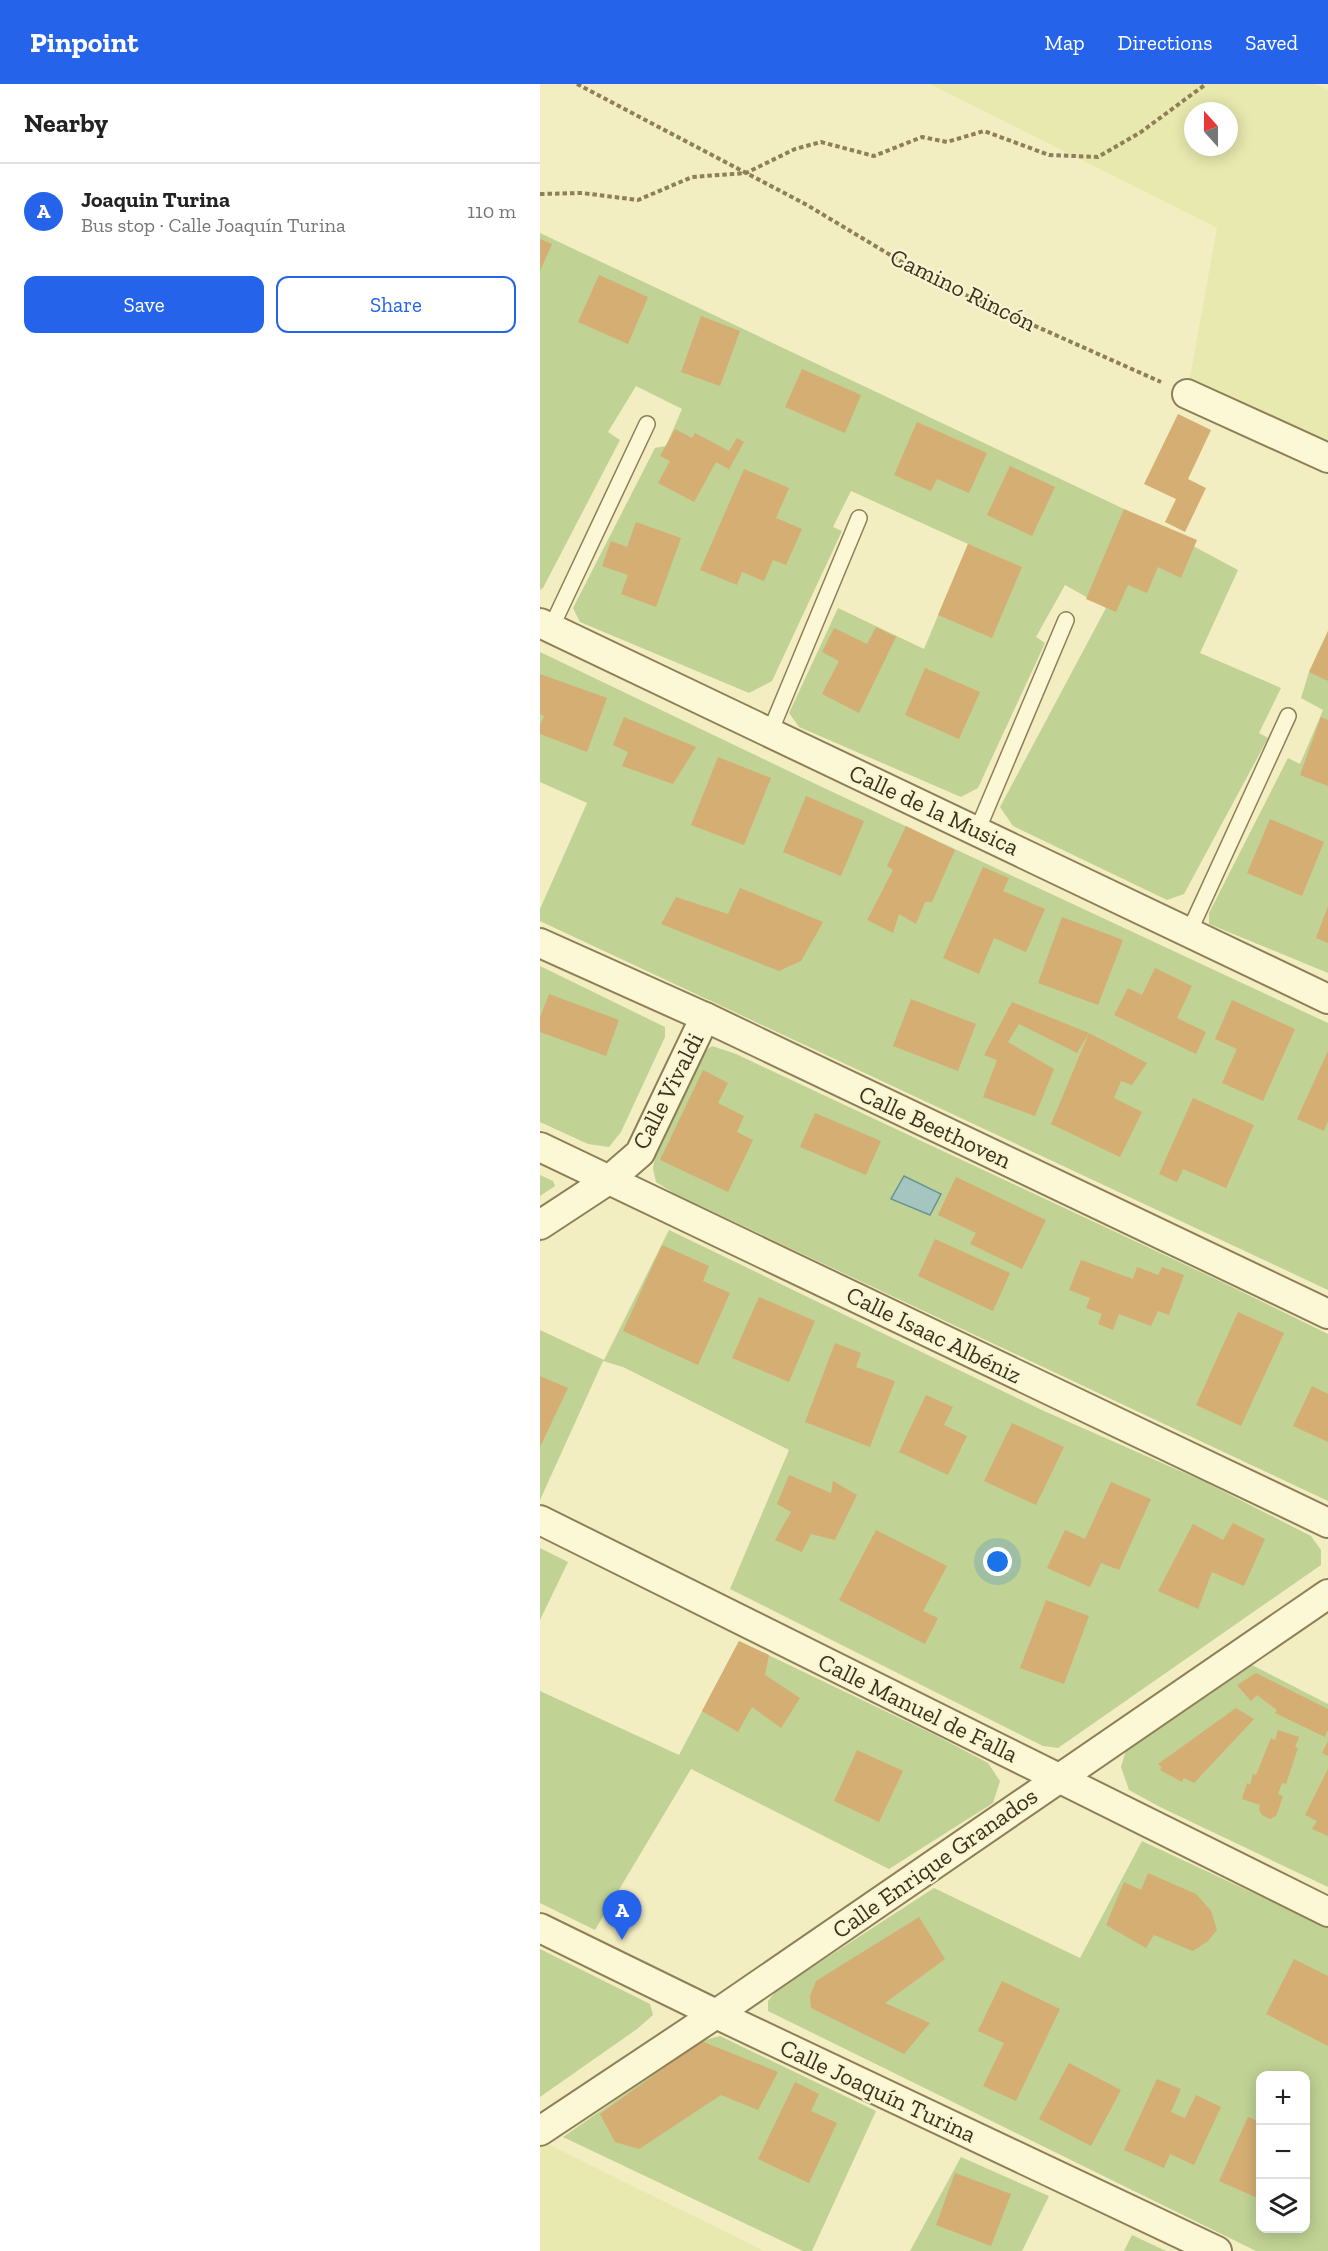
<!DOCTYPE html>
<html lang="en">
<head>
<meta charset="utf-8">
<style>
	:root { --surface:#fff; --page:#f6f6f6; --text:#222; --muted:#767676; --line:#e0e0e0; --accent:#2563eb }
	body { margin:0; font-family:"Zilla Slab",serif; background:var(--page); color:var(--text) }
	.controls { position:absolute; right:18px; bottom:18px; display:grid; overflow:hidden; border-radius:12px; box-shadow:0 3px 15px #0003 }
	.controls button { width:54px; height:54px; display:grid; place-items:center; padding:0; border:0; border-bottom:2px solid var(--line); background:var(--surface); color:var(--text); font:30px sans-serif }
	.compass { position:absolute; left:644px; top:18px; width:54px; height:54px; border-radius:50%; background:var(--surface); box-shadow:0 3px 15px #0003; rotate:339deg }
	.you { position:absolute; left:458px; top:1478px; width:21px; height:21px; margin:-15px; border:4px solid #fff; border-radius:50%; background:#1a73e8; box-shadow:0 0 0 9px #1a73e833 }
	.badge { display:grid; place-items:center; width:39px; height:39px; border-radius:50%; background:var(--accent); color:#fff; font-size:20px; font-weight:700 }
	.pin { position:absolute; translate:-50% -50px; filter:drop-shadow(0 2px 3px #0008) }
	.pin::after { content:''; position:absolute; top:32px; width:21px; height:18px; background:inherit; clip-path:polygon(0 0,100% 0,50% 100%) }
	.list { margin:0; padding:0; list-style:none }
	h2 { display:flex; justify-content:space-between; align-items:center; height:78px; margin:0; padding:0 24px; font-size:26px }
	h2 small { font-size:20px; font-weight:400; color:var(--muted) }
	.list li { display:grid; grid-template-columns:39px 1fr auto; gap:18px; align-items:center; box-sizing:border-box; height:96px; padding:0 24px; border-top:2px solid var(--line) }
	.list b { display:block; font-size:22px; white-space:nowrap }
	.list p { margin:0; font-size:20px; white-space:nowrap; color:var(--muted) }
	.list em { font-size:20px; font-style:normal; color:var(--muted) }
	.actions { display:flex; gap:12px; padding:18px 24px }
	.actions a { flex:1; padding:14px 0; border:2px solid var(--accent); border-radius:12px; text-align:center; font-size:21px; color:var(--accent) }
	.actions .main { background:var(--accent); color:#fff }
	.icon { flex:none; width:33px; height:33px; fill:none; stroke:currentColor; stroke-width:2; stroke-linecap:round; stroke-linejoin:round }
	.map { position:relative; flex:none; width:788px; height:2167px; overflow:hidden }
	header { display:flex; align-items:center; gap:36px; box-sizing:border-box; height:84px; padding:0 30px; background:var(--accent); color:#fff }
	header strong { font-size:28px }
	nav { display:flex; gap:33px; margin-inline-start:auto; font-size:21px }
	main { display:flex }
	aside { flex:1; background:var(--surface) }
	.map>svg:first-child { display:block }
	.farmland { fill:#e8e9ae; fill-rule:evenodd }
	.green { fill:#c0d294; fill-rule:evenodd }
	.water { fill:#a5c5c1; stroke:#6a9492; stroke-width:1.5 }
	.building { fill:#d5ae73 }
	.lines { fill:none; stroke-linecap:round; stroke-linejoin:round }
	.lane-casing { stroke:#8f7f57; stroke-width:18 }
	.street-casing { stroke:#8f7f57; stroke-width:32 }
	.path { stroke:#8f7f57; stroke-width:4; stroke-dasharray:4.5 3; stroke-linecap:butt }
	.lane { stroke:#fcf8d6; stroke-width:15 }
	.street { stroke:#fcf8d6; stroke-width:28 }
	.labels { text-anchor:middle; stroke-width:4.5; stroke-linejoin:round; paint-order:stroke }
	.street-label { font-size:24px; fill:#3d321c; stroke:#f9f5d2 }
</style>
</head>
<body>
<header>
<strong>Pinpoint</strong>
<nav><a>Map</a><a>Directions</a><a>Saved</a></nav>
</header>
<main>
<aside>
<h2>Nearby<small></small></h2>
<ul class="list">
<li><span class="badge">A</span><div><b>Joaquin Turina</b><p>Bus stop · Calle Joaquín Turina</p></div><em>110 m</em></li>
</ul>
<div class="actions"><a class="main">Save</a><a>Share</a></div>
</aside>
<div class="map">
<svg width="788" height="2167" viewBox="0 0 788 2167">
	<rect width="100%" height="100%" fill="#f3edc2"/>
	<g class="farmland">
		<path d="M390 0H776L788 6V371L647 310 677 144ZM653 27H689V63H653Z"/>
		<polygon points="0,2056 224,2167 0,2167"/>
	</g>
	<g class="green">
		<polygon points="0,149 584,425 698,486 660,569 741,604 719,649 728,654 644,810 627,816 473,742 460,723 566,524 525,501 496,553 505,559 438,704 421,713 259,643 249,629 298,524 384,565 428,460 311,407 293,443 302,447 232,597 209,609 40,538 33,524 115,364 126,362 142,325 96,302 68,348 80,356 3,504 0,506"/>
		<polygon points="788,547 788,889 669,840 669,829 748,674 760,680 783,626 761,614 769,588"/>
		<polygon points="0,568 284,704 788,939 788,1206 0,837 0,825 47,719 0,698"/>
		<polygon points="0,882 125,943 125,953 81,1048 69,1063 48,1060 0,1038"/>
		<polygon points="172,962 196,970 680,1197 788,1250 788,1417 135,1110 116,1098 113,1085 118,1052 159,971"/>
		<polygon points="0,1091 13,1097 15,1102 0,1112"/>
		<polygon points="129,1146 504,1327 663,1397 771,1452 781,1466 781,1481 518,1664 503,1662 190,1505 249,1366 83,1283 63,1277 0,1416 0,1246 64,1276"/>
		<polygon points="0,1464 28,1478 0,1536"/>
		<polygon points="199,1557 395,1651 448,1679 460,1697 453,1719 349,1785 151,1685 55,1846 0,1819 0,1607 139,1671"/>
		<polygon points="708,1579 788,1620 788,1803 620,1723 589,1706 581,1683 586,1666"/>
		<path d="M602 1757 788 1844V2167H716L228 1927V1917L237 1906 394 1804 540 1874ZM720 1992H766V2144H720Z"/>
		<polygon points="0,1865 110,1920 113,1931 97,1945 0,2013"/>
		<polygon points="180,1952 336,2027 272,2167 263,2167 23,2053 161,1957"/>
		<polygon points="421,2073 509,2112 482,2167 370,2167"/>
		<polygon points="592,2151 626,2167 584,2167"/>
	</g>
	<polygon class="water" points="364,1092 401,1110 390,1131 351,1115"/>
	<g class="building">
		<polygon points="0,155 12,160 0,187"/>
		<polygon points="59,191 108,213 88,260 38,238"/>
		<polygon points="161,232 200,247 180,302 141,288"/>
		<polygon points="262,285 321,311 305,349 245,323"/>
		<polygon points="638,330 671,346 648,395 666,404 645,448 625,438 636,415 604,400"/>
		<polygon points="377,338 447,369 429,409 397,395 391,407 354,391"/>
		<polygon points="135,345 152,354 155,349 189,367 197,354 204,358 189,385 176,378 154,418 118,399 130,377 120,372"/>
		<polygon points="470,382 515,403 492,452 447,431"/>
		<polygon points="204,385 249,404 236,434 262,445 246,481 233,476 224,497 202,488 197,501 160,486"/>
		<polygon points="584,425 657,456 641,494 618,483 607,509 588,501 576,528 546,515"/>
		<polygon points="96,438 141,454 116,523 81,510 88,491 62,482 71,457 87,463"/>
		<polygon points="428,460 482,483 452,554 398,531"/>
		<polygon points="336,543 356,553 319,629 282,610 299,577 282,568 294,544 327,560"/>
		<polygon points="788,547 788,597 769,588"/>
		<polygon points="385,584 440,608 419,655 365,631"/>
		<polygon points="0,590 67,614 47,668 0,650 0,641 4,632 0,630"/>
		<polygon points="84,633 156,663 133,700 82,682 88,668 73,661"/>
		<polygon points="781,633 788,636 788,702 760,691"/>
		<polygon points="178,673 231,694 204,761 151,741"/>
		<polygon points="266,712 324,737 301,792 243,768"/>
		<polygon points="730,735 784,758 762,812 707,789"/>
		<polygon points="366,742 415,766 392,818 385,818 376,840 359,830 353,849 327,836 353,786 347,782"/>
		<polygon points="443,783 469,794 463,807 505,825 486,868 454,854 439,890 403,874"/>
		<polygon points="200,804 283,838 261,877 239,887 121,840 136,813 188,830"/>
		<polygon points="788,822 788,859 776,854"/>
		<polygon points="522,833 583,856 558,921 498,899"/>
		<polygon points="615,884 652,902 637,934 666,948 656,970 574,931 588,904 602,911"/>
		<polygon points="9,910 79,936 66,972 0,948 0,933"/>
		<polygon points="371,915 436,940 418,987 353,962"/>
		<polygon points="692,916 755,945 723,1017 682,999 697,965 675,955"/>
		<polygon points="472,918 549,949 537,969 479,940 468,958 514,985 495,1032 443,1013 457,976 444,971"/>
		<polygon points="549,949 607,979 592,1001 581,997 574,1014 602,1028 580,1073 511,1040"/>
		<polygon points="788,967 788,1037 784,1047 757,1035"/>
		<polygon points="163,986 188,999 178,1019 204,1032 197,1048 213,1056 188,1108 120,1076"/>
		<polygon points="653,1014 714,1041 686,1104 643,1085 637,1098 619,1090"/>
		<polygon points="275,1029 341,1057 326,1091 260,1063"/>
		<polygon points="416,1093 506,1136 482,1185 430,1160 436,1149 398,1131"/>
		<polygon points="395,1155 470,1189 453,1227 378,1192"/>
		<polygon points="122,1161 169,1182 163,1197 190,1209 158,1281 83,1247"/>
		<polygon points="541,1176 593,1195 597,1183 618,1191 622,1183 644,1191 629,1231 618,1227 611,1242 579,1230 573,1246 558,1240 562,1230 546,1224 550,1214 529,1206"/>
		<polygon points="219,1213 275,1237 249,1298 192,1274"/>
		<polygon points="698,1228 744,1249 701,1342 656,1321"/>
		<polygon points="295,1259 321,1269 316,1283 355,1297 330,1363 265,1338"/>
		<polygon points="0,1292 28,1304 0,1363"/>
		<polygon points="772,1302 788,1310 788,1358 753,1342"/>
		<polygon points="386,1311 413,1323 404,1341 427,1352 408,1391 359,1368"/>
		<polygon points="472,1339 524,1363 496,1421 444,1397"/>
		<polygon points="249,1391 291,1409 293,1397 317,1411 295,1456 271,1450 262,1468 235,1456 251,1428 237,1420"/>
		<polygon points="571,1398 611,1415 579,1486 561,1479 550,1503 507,1484 525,1446 545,1455"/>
		<polygon points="693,1439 725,1455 704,1502 672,1488 658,1525 618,1507 653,1440 683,1456"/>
		<polygon points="336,1446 407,1482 383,1527 398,1534 385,1560 299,1516"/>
		<polygon points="506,1516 549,1532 524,1600 480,1584"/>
		<polygon points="199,1557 229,1571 225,1591 260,1614 241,1644 212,1623 198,1648 162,1627"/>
		<polygon points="716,1589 788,1625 788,1646 785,1653 735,1629 737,1626 717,1611 711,1617 697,1601"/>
		<polygon points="696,1624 714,1635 654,1699 644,1694 642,1698 620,1686 622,1683 618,1680"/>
		<polygon points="738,1646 759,1653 755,1663 758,1664 746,1700 742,1699 738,1710 743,1712 738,1727 736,1732 730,1735 722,1731 719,1726 720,1721 702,1715 707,1699 710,1701 713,1690 716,1691 731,1654 735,1656"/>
		<polygon points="788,1657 788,1672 782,1669"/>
		<polygon points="317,1666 363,1687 339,1738 294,1717"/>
		<polygon points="788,1685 788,1752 772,1745 777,1737 765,1731"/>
		<polygon points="608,1789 656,1810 671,1827 677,1846 668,1857 653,1867 614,1851 606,1864 566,1841 584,1798 601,1806"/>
		<polygon points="379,1833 405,1875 345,1919 390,1939 364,1970 271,1924 270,1912 276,1897"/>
		<polygon points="754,1875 788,1892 788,1962 726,1930"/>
		<polygon points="462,1897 520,1925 476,2017 443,2002 464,1959 438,1947"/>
		<polygon points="161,1957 238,1988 218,2026 181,2011 99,2065 75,2058 60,2030"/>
		<polygon points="529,1979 581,2006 551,2062 499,2035"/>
		<polygon points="617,1995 641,2005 631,2028 645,2034 656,2011 681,2023 654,2081 630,2070 624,2084 584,2066"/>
		<polygon points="255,1998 279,2010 271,2027 297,2039 269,2099 218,2075"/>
		<polygon points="708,2033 720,2038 720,2115 679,2097"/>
		<polygon points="415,2089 471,2110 451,2162 396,2141"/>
	</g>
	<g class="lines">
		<g class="lane-casing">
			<g id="lane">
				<polyline points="11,544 107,340"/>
				<polyline points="230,648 319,434"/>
				<polyline points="437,747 526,536"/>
				<polyline points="649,848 748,632"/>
			</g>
		</g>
		<g class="street-casing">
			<g id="street">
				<polyline points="647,310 788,374"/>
				<polyline points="0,539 788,915"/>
				<polyline points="0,859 165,933 788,1230"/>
				<polyline points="0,1063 788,1439"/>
				<polyline points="0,1141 70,1095 100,1069 165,933"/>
				<polyline points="0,1436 788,1828"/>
				<polyline points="0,1844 176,1930 677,2167"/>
				<polyline points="0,2047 176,1930 788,1510"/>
			</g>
		</g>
		<g class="path">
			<polyline points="37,0 267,121 392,196 621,298"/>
			<polyline points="0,110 42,109 98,116 152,93 206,89 255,65 281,58 334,72 382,53 407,58 444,47 509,71 558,73 601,48 666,0"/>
		</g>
		<use href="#lane" class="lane"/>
		<use href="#street" class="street"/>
	</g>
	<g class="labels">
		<g class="street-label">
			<text transform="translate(423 206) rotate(26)" y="8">Camino Rincón</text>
			<text transform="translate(394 726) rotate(25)" y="8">Calle de la Musica</text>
			<text transform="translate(128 1007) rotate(-63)" y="8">Calle Vivaldi</text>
			<text transform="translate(395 1043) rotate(25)" y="8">Calle Beethoven</text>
			<text transform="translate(394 1251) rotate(26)" y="8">Calle Isaac Albéniz</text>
			<text transform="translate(378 1624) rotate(26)" y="8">Calle Manuel de Falla</text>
			<text transform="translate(395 1779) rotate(-35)" y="8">Calle Enrique Granados</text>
			<text transform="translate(338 2007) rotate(25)" y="8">Calle Joaquín Turina</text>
		</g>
	</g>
</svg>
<div class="controls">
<button>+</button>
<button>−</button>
<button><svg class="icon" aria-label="layers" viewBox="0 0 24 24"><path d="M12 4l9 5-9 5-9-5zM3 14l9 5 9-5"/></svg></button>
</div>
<svg class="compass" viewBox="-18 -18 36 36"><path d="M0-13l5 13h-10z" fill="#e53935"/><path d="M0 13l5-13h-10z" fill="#767676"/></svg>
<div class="you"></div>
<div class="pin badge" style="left:82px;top:1856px">A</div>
</div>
</main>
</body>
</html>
